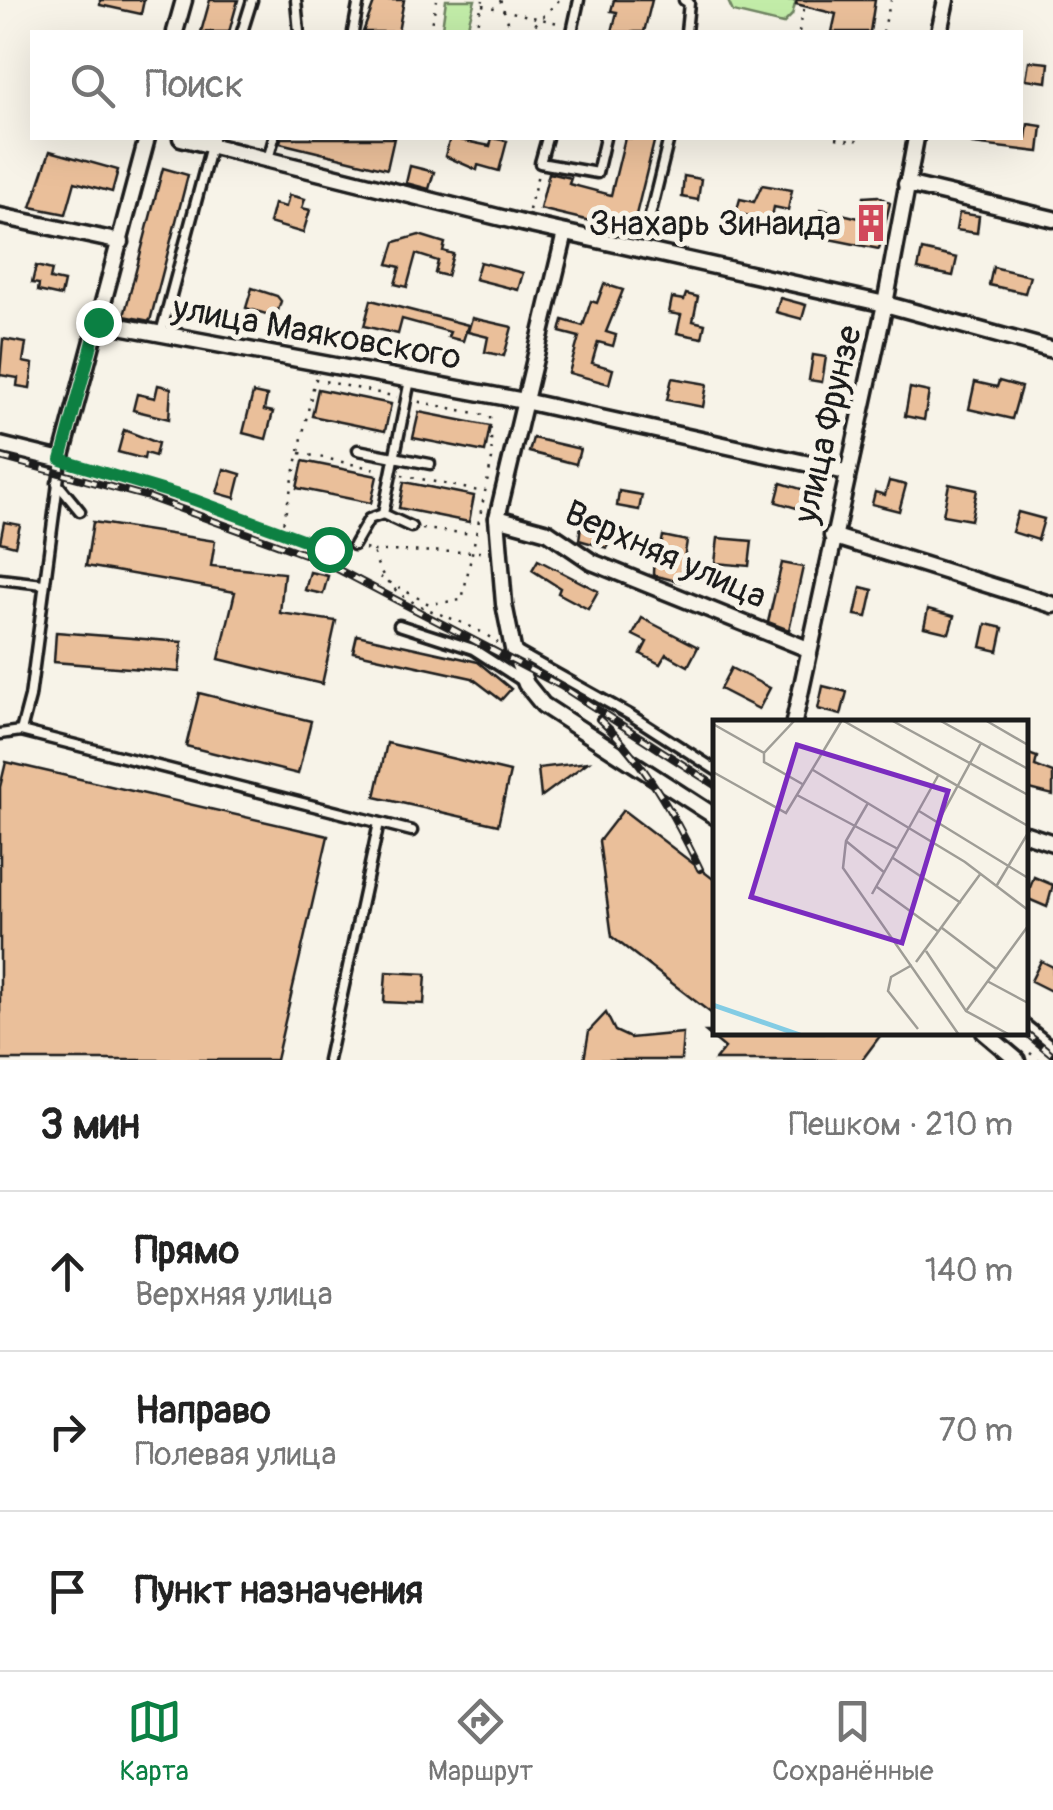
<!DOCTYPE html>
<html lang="ru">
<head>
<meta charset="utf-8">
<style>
	:root { --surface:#fff; --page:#f6f6f6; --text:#222; --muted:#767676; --line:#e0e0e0; --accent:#0b8043 }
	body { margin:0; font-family:Pangolin,sans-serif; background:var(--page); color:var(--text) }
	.stop { position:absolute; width:30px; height:30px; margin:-22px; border:8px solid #0b8043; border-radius:50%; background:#fff }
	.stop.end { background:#0b8043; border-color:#fff; box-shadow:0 2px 10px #0008 }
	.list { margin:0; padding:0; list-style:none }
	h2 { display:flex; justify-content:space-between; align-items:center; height:130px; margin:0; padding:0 40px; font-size:42px }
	h2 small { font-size:32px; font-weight:400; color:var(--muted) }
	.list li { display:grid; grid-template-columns:65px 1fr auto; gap:30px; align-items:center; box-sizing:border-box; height:160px; padding:0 40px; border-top:2px solid var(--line) }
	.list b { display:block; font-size:38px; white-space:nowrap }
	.list p { margin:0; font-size:32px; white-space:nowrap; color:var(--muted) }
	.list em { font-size:32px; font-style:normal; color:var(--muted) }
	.icon { flex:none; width:55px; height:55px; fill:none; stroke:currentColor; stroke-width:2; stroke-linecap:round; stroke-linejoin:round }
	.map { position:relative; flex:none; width:1053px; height:1060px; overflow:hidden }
	.search { position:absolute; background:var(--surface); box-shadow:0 10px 40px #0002; left:30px; right:30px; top:30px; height:110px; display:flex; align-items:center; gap:25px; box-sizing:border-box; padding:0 35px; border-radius:0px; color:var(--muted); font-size:38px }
	.sheet { height:610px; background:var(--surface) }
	nav { display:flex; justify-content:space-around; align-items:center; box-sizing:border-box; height:140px; border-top:2px solid var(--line); background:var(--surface); font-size:28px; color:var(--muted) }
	nav a { display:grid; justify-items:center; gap:5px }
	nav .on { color:var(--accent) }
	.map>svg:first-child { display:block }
	.green { fill:#c2eca8; stroke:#6f8462; stroke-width:2.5 }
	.building { fill:#eabf9a; stroke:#1c1c1c; stroke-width:2.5 }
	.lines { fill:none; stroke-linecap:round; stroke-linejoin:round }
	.lane-casing { stroke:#1c1c1c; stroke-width:15 }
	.street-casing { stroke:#1c1c1c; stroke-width:21 }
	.path { stroke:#1c1c1c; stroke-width:2.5; stroke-dasharray:2.5 8; stroke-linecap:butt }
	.lane { stroke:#f7f3e8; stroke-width:8 }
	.street { stroke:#f7f3e8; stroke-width:14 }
	.rail-casing { stroke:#1c1c1c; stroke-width:8 }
	.rail { stroke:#f7f3e8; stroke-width:4; stroke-dasharray:11; stroke-linecap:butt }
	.route { stroke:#0b8043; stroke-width:12 }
	.labels { text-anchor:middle; stroke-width:10; stroke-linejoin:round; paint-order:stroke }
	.poi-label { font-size:35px; fill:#1c1c1c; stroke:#f7f3e8; text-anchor:end }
	.street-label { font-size:35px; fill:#1c1c1c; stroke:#f7f3e8 }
	.inset-river { fill:none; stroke:#83cce4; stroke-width:5 }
	.inset-road { fill:none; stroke:#9f9d96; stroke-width:2.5 }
	.view { fill:#7b2cbf; fill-opacity:0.15; stroke:#7b2cbf; stroke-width:5 }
	.inset-edge { fill:none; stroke:#1c1c1c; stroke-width:5 }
</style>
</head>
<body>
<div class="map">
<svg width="1053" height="1060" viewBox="0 0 1053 1060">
	<rect width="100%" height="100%" fill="#f7f3e8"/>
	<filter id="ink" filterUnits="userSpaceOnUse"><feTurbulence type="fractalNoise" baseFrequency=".01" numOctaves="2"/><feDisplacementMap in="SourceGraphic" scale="20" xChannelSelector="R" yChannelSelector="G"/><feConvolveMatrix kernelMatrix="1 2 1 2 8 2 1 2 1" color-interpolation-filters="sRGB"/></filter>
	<g filter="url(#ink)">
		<g class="green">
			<polygon points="446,0 475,0 466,32 442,28"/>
			<polygon points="796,0 792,15 783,24 733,12 728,1"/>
		</g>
		<g class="building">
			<polygon points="100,0 144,0 141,14 100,5"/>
			<polygon points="210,0 238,0 229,32 201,32"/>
			<polygon points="375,0 404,0 398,32 363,32"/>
			<polygon points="614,0 652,0 644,32 612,32 617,12 611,11"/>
			<polygon points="797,0 875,0 870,32 832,32 836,14 796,4"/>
			<polygon points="1029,61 1049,63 1047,82 1026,79"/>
			<polygon points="1028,124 1042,126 1039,152 972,144 972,138 1026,138"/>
			<polygon points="281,138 394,138 387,169 280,143"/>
			<polygon points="450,138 490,146 492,138 507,141 499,171 478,165 477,170 445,156"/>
			<polygon points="625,138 655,138 632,231 540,209 549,173 571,178 569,184 611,195"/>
			<polygon points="50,151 118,170 112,192 75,182 66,214 31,207"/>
			<polygon points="410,166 434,172 429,189 406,183"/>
			<polygon points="163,168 188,175 150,321 124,316"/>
			<polygon points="684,176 701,179 698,200 682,197"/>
			<polygon points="762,185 792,190 788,210 774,207 771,221 736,213 740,199 754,202"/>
			<polygon points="289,195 305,199 302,208 310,210 303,233 269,223 274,204 286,207"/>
			<polygon points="878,196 890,203 879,249 819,237 821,209 859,218 864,197"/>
			<polygon points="959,213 979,216 977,233 956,230"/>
			<polygon points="419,235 445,243 443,251 453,254 447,276 435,273 438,261 416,254 407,287 395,284 400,267 388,264 395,242"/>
			<polygon points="922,250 957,258 953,276 918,269"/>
			<polygon points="480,262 523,273 518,290 475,279"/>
			<polygon points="36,266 52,270 50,279 64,282 61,296 38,291 39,284 32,283"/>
			<polygon points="993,267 1030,276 1025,293 989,285"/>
			<polygon points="604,284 623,290 606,332 616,335 613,346 598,342 592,363 613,369 609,384 569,373 579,337 560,332 563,320 583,326 591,301 597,303"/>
			<polygon points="252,288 277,296 281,301 276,317 246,308"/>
			<polygon points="686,294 698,297 693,321 705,324 702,338 677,333 681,315 669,313 672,298 684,300"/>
			<polygon points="780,298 806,305 802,319 776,312"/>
			<polygon points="371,300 468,325 463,341 448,337 450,332 402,319 398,334 364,326"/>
			<polygon points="472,318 512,327 504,356 485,352 488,337 468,332"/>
			<polygon points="3,339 26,343 23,362 33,364 30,388 17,386 18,378 0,375"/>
			<polygon points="813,355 826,357 822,382 809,380"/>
			<polygon points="672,378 707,384 703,407 667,400"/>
			<polygon points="999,381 1021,387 1012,419 969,409 975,382 997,387"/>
			<polygon points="158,385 171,388 169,419 133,410 137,394 155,398"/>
			<polygon points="910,388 929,392 924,420 905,416"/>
			<polygon points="318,389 391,404 385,431 312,416"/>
			<polygon points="253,393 267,396 264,410 273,412 266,439 243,433"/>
			<polygon points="419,412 490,426 485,452 413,438"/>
			<polygon points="124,430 158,443 155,456 145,453 144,459 118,452"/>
			<polygon points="533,438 580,449 576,464 529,452"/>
			<polygon points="303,461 377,476 371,503 297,488"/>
			<polygon points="224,469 241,474 235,498 217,493"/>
			<polygon points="889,481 906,485 899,511 872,504 875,492 885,495"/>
			<polygon points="404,482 474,496 469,522 399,508"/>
			<polygon points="781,483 808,491 803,510 776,502"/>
			<polygon points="949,484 977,490 971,520 943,515"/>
			<polygon points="619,491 642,495 639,510 617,506"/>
			<polygon points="1018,512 1044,519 1038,540 1012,532"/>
			<polygon points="4,522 20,525 15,546 0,542"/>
			<polygon points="93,522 215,541 211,566 284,573 280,613 336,621 322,684 219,659 235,592 86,566"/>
			<polygon points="581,525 610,530 607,548 579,540"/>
			<polygon points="663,536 687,541 680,582 653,575 654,550 660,551"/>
			<polygon points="718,538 752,541 749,566 715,563"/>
			<polygon points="538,560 598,591 588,609 558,593 560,588 532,570"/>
			<polygon points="782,563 803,567 789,630 768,622"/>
			<polygon points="310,572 328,576 323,594 305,590"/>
			<polygon points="861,587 873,590 867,617 855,615"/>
			<polygon points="928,609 954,616 949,633 924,627"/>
			<polygon points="642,618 698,647 688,666 666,654 660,664 641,654 647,642 633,635"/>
			<polygon points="986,624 1003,628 998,651 981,647"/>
			<polygon points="56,632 182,642 179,672 54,662"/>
			<polygon points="357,635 478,662 511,689 501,700 472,678 353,652"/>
			<polygon points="731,668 770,688 759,709 720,689"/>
			<polygon points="823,686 847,692 841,715 818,709"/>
			<polygon points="199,693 311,721 298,774 186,746"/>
			<polygon points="387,743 510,772 498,825 375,797"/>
			<polygon points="1026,753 1037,757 1035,766 1053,773 1053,795 1026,788"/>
			<polygon points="6,762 328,836 276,1060 0,1060 0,787"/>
			<polygon points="588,762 541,797 538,768"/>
			<polygon points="623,810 716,881 716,1017 612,937 599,841"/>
			<polygon points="1034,877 1053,885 1047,907 1026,898"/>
			<polygon points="1041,961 1053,967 1053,992 1031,981"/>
			<polygon points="386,972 426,974 424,1004 384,1002"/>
			<polygon points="606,1013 615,1031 630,1038 683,1033 681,1060 584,1060 589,1031"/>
			<polygon points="706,1032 883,1032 862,1060 715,1060 725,1048"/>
		</g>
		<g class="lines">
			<g class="lane-casing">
				<g id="lane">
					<polyline points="296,0 299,32"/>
					<polyline points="684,0 689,3 686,32"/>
					<polyline points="242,32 252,0"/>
					<polyline points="353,32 359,0"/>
					<polyline points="572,32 579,0"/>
					<polyline points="547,138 540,163 597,173 605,138"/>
					<polyline points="268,159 274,138"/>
					<polyline points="648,224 669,138"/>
					<polyline points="161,333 213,138"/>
					<polyline points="410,380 383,514 411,527"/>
					<polyline points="358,450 430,464"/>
					<polyline points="57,483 80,511"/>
					<polyline points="354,545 369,519 383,514"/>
					<polyline points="0,579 43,584"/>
					<polyline points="399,625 473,649 521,680"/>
					<polyline points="514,650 632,716 716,770"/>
					<polyline points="21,731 30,697 61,460"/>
					<polyline points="0,734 21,731 412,831"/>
					<polyline points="1026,1025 1053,1047"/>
					<polyline points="328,1060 379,823"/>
				</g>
			</g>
			<g class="street-casing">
				<g id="street">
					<polyline points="175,32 184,0"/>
					<polyline points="939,32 946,0"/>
					<polyline points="181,138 526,224 885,304 1053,350"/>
					<polyline points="906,184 1053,219"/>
					<polyline points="0,216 121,242"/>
					<polyline points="565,233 497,518 504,604 513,649 526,684 543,705 716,817"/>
					<polyline points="98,322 524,401 846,472"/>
					<polyline points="0,445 61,460 147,138"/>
					<polyline points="497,518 548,532 592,562 808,649"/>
					<polyline points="832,536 1053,605"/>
					<polyline points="794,722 885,304 916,138"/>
					<polyline points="1026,834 1053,843"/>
					<polyline points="984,1032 1017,1060"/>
				</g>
			</g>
			<g class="path">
				<polyline points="500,0 512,32"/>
				<polyline points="482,5 562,24"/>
				<polyline points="429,32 437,0"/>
				<polyline points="475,32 483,0"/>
				<polyline points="528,32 559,0"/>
				<polyline points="799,32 806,0"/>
				<polyline points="883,32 891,0"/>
				<polyline points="836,138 856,142 857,138"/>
				<polyline points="529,210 538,174"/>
				<polyline points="300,453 380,470"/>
				<polyline points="75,464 192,499 329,549 343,547"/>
				<polyline points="402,475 483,492"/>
				<polyline points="422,529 474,534"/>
				<polyline points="281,533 315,379 397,397"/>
				<path d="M365 549 373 551C389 615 451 607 498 643"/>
				<polyline points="373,551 484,552"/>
				<polyline points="380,577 429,604 462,600 492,459 490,416 415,401"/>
				<polyline points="1030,1053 1039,1060"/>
			</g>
			<use href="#lane" class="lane"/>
			<use href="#street" class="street"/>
			<g class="rail-casing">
				<g id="rail">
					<polyline points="0,457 148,497 318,559 561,686 716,786"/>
					<path d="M599 719C644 760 674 815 700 869"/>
					<polyline points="1025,1032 1053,1055"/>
				</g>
			</g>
			<use href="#rail" class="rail"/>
		</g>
	</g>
	<g class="lines" filter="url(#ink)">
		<polyline class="route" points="98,322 61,460 192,499 329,549"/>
	</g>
	<defs>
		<g id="building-bare" transform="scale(3)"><path d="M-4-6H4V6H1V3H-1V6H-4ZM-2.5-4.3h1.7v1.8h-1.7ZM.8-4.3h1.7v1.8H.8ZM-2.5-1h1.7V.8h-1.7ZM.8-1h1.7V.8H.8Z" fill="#d1495b" stroke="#f7f3e8" stroke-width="2.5" paint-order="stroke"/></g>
	</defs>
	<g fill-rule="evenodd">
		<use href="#building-bare" x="871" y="223"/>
	</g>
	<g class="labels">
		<g class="poi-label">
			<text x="841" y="235">Знахарь Зинаида</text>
		</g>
		<g class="street-label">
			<text transform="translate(317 332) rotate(10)" y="12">улица Маяковского</text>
			<text transform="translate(827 424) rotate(-77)" y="12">улица Фрунзе</text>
			<text transform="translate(666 554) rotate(24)" y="12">Верхняя улица</text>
		</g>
	</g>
	<g transform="translate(713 720)">
		<rect width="315" height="315" fill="#f7f3e8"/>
		<path class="inset-river" d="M0 285 87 315"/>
		<path class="inset-road" d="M82 0 51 33V42L91 65M129 0 315 106M178 0 315 75M226 0 315 49M272 0 315 25M0 4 51 33M100 50 252 142 315 190M0 52 73 93 129 0M84 75 185 129M155 83 133 121 130 148 246 315M206 91 315 158M225 102 268 23M133 121 172 153M180 138 248 183M284 165 315 113M164 167 226 212M159 174 226 54M229 208 283 249M213 231 253 291 297 315M203 242 268 153M199 245 178 257 175 271 205 309M274 261 315 283M253 291 315 206"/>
		<path class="view" d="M84 25 235 71 189 223 38 177Z"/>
		<rect width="315" height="315" class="inset-edge"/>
	</g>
</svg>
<div class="stop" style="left:329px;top:549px"></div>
<div class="stop end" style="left:98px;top:322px"></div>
<div class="search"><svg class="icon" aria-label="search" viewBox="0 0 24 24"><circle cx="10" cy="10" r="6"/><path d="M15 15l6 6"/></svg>Поиск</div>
</div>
<section class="sheet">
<h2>3 мин<small>Пешком · 210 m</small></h2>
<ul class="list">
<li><svg class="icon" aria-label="ahead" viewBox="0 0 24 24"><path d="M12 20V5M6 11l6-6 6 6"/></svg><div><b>Прямо</b><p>Верхняя улица</p></div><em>140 m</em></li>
<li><svg class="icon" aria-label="right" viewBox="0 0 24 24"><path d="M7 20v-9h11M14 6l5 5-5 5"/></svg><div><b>Направо</b><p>Полевая улица</p></div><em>70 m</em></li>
<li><svg class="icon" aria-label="arrive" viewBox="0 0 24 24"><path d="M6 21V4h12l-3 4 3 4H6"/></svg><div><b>Пункт назначения</b></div></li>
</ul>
</section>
<nav>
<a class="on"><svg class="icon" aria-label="map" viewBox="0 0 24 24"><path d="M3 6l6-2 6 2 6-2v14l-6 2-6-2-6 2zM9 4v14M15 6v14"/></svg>Карта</a>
<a><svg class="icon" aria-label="directions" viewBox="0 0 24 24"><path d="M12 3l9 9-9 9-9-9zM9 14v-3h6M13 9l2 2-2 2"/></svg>Маршрут</a>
<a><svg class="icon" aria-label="saved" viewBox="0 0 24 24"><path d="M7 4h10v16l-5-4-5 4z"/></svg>Сохранённые</a>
</nav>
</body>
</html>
